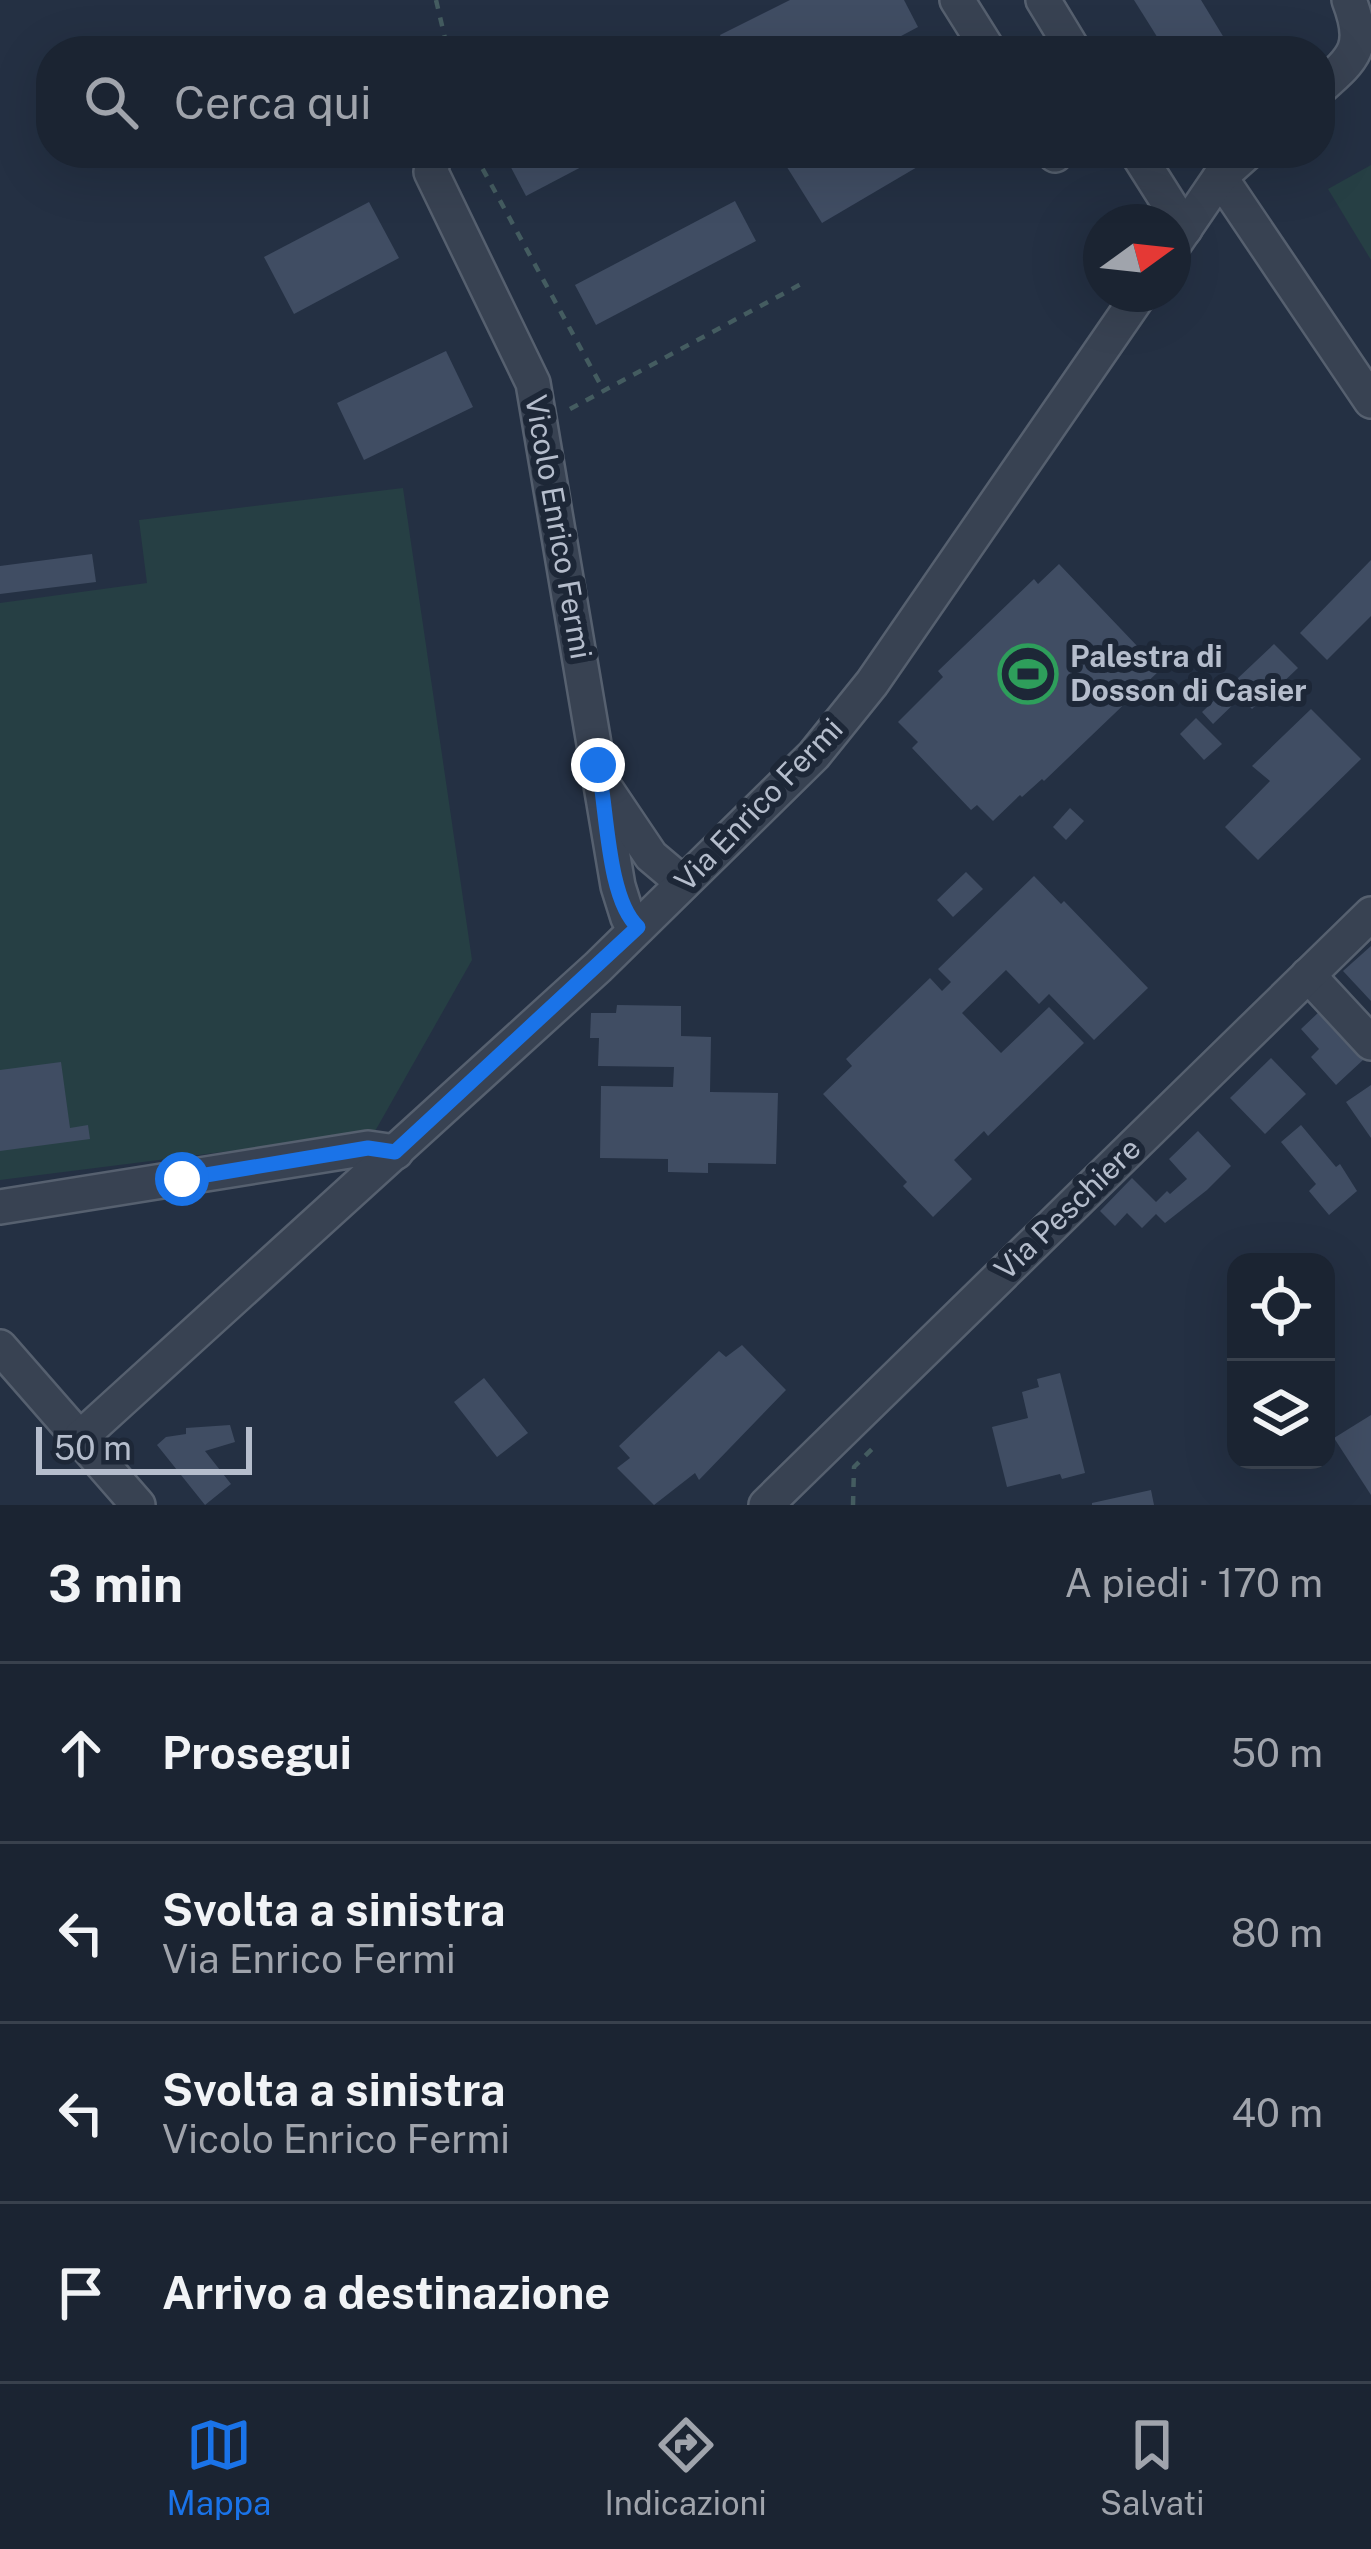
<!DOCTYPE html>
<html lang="it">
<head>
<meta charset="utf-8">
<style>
	:root { --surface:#1b2432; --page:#28303e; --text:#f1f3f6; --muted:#a0a4ac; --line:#39414d; --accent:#1a73e8 }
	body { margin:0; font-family:"Public Sans",sans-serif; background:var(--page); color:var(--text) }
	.controls { position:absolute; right:36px; bottom:36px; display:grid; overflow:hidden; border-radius:24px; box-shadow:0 12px 48px #0002 }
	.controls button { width:108px; height:108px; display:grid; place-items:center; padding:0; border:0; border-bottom:3px solid var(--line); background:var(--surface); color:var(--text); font:60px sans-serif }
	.compass { position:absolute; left:1083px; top:204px; width:108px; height:108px; border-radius:50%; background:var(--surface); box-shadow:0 12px 48px #0002; rotate:75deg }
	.scale { position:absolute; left:36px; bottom:30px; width:216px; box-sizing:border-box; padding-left:12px; border:6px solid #b5bdcc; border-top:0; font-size:33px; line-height:42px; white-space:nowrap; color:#b5bdcc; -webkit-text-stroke:9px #1d2737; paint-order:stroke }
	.stop { position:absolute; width:36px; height:36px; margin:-27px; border:9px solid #1a73e8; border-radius:50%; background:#fff }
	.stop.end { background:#1a73e8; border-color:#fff; box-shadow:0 3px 12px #0008 }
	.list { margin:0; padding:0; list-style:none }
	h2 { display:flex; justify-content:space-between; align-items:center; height:156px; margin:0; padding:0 48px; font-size:51px }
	h2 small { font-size:39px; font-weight:400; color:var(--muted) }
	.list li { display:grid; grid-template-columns:78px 1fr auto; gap:36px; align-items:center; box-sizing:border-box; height:180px; padding:0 48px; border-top:3px solid var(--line) }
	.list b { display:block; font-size:45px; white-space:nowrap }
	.list p { margin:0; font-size:39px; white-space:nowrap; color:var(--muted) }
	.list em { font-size:39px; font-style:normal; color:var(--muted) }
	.icon { flex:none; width:66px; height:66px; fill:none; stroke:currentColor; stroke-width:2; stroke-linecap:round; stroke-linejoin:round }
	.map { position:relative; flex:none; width:1371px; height:1505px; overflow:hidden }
	.search { position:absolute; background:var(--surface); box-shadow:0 12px 48px #0002; left:36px; right:36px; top:36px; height:132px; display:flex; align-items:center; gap:30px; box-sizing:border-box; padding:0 42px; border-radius:48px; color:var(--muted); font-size:45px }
	.sheet { height:876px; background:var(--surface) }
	nav { display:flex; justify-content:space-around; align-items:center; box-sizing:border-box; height:168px; border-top:3px solid var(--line); background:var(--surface); font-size:33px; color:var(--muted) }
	nav a { display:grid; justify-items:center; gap:6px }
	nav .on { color:var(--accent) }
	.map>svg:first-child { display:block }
	.green { fill:#263f44 }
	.building { fill:#404d63 }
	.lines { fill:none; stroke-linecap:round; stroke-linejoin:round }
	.minor-casing { stroke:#56606f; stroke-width:38 }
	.path { stroke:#445c60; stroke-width:4.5; stroke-dasharray:9 9; stroke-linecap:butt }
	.minor { stroke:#384252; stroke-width:33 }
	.route { stroke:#1a73e8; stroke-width:15 }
	.labels { text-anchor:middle; stroke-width:12; stroke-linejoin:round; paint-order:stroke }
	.street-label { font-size:30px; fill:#b5bdcc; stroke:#1d2737 }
	.poi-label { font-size:30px; font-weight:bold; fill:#b5bdcc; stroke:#1d2737; text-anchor:start }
</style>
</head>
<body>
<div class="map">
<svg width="1371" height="1505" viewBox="0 0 1371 1505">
	<rect width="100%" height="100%" fill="#243043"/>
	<g class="green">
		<polygon points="1371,165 1371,260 1328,189"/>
		<polygon points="403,488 472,960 374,1133 0,1180 0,603 147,583 139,520"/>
	</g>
	<g class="building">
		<polygon points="790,0 904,0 918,27 873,51 728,51 720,35"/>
		<polygon points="1134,0 1201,0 1232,51 1166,51"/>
		<polygon points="511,153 608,153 526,196 505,156"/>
		<polygon points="786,153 941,153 822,223 780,156"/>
		<polygon points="735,201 756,241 596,325 575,285"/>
		<polygon points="369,202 399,258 294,314 264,257"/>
		<polygon points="446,351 473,407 364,460 337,403"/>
		<polygon points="92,554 96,582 0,594 0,566"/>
		<polygon points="1371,560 1371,616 1327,660 1300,633"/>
		<polygon points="1059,564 1160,670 1044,781 1042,779 1022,797 1020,795 993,821 977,805 971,810 912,748 918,742 898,722 943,677 938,671 1034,579 1038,584"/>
		<polygon points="1274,644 1298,668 1277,688 1268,678 1254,690 1262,699 1252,709 1241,697 1213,724 1202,712"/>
		<polygon points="1311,709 1361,759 1258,860 1225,827 1270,781 1252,766"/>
		<polygon points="1196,718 1222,744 1204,760 1180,734"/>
		<polygon points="1070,808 1084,821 1066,840 1053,827"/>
		<polygon points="966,872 983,889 953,917 937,900"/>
		<polygon points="1034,876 1061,904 1064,901 1148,988 1094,1040 1049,994 1039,1004 1006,970 962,1013 1001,1053 1049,1007 1084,1043 988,1136 984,1131 954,1160 972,1179 933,1217 903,1186 907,1182 823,1094 852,1066 846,1059 930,978 942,991 951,982 938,969"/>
		<polygon points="1371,946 1371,1001 1343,971"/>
		<polygon points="617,1005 681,1006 681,1036 711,1037 710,1092 778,1093 776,1164 708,1163 708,1173 668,1172 668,1159 600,1158 601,1086 673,1087 674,1067 598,1066 599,1038 590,1038 591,1013 616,1013"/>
		<polygon points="1320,1011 1363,1060 1336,1085 1311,1057 1319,1049 1301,1029"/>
		<polygon points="1271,1058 1306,1094 1265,1134 1230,1098"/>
		<polygon points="61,1062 70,1128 88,1125 90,1139 0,1151 0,1070"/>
		<polygon points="1371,1085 1371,1138 1346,1102"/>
		<polygon points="1301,1125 1336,1167 1340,1164 1357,1191 1329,1215 1309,1191 1316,1184 1281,1142"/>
		<polygon points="1198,1131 1231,1166 1207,1190 1165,1223 1156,1214 1142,1228 1127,1213 1115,1226 1100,1211 1132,1178 1156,1202 1167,1191 1170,1194 1187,1179 1169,1159"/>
		<polygon points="742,1345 786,1390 699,1480 695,1473 654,1505 617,1468 630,1458 619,1446 719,1351 726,1357"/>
		<polygon points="1060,1373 1085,1473 1062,1479 1060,1474 1007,1487 992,1427 1028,1418 1022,1392 1039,1387 1037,1379"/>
		<polygon points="484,1378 528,1433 497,1457 454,1402"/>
		<polygon points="1371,1415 1371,1495 1334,1438"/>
		<polygon points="230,1425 235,1442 205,1451 231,1484 205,1505 157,1445 166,1437 186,1434 186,1428"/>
		<polygon points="1151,1490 1154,1505 1092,1505 1092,1503"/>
	</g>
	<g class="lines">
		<g class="minor-casing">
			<g id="minor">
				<polyline points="957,0 989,51"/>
				<polyline points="1043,0 1074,51"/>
				<path d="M1320 88C1355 57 1367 47 1349 0"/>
				<polyline points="434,153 431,172 533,383 618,886 628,918 638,927"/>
				<polyline points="1054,153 1055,155"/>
				<polyline points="1137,153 1185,229"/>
				<polyline points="1220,177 1371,401"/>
				<polyline points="1173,246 1220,177 1247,153"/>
				<polyline points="608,792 651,856 683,883"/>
				<polyline points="1308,975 1371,1043"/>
				<polyline points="0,1207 368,1148 396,1152"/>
				<polyline points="0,1347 138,1505"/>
				<polyline points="81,1437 598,967 814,755 872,683 1140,294"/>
				<polyline points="766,1505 1371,914"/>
			</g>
		</g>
		<g class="path">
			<polyline points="436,0 448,51"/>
			<polyline points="474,153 604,391"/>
			<polyline points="570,409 803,283"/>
			<polyline points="853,1505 854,1467 878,1443"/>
		</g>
		<use href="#minor" class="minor"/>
	</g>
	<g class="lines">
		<path class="route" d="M182 1179 368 1148 395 1152 638 927C607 899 607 807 598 765"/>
	</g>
	<defs>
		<g id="stadium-ring" transform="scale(3)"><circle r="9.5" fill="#1d2737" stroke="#2e9e5b" stroke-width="1.5"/><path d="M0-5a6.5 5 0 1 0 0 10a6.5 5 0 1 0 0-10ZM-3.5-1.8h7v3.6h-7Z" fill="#2e9e5b"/></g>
	</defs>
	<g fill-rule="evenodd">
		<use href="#stadium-ring" x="1028" y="674"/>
	</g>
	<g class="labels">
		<g class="street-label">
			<text transform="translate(558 527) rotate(80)" y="10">Vicolo Enrico Fermi</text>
			<text transform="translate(759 805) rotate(-46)" y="10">Via Enrico Fermi</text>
			<text transform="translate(1068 1209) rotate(-44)" y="10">Via Peschiere</text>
		</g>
		<g class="poi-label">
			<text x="1070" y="667">Palestra di<tspan x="1070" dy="34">Dosson di Casier</tspan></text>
		</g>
	</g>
</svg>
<div class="controls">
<button><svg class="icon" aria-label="locate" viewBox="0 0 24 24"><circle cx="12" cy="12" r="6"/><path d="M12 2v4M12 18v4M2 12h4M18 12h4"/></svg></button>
<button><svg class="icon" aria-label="layers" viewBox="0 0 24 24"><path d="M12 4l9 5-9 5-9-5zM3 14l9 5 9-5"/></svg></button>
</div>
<svg class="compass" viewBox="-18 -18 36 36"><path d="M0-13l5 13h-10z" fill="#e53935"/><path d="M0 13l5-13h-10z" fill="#a0a4ac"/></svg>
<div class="scale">50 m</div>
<div class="stop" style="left:182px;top:1179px"></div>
<div class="stop end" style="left:598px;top:765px"></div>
<div class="search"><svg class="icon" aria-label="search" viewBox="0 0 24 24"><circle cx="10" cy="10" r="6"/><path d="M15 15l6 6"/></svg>Cerca qui</div>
</div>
<section class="sheet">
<h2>3 min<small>A piedi · 170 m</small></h2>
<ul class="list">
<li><svg class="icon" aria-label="ahead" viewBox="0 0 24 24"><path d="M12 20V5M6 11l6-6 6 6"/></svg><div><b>Prosegui</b></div><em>50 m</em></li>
<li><svg class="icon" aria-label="left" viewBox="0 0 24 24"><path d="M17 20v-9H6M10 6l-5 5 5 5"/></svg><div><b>Svolta a sinistra</b><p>Via Enrico Fermi</p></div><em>80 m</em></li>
<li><svg class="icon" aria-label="left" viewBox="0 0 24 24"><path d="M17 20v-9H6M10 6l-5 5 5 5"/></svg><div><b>Svolta a sinistra</b><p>Vicolo Enrico Fermi</p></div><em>40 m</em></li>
<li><svg class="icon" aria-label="arrive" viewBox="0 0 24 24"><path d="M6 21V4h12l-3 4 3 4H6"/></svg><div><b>Arrivo a destinazione</b></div></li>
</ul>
</section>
<nav>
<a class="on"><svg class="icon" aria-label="map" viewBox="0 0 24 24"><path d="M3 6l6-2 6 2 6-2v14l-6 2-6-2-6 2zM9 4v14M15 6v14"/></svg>Mappa</a>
<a><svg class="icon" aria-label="directions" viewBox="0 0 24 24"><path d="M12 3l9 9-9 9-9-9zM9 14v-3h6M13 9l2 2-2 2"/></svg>Indicazioni</a>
<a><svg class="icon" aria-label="saved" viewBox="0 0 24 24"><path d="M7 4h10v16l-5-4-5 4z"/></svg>Salvati</a>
</nav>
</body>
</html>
